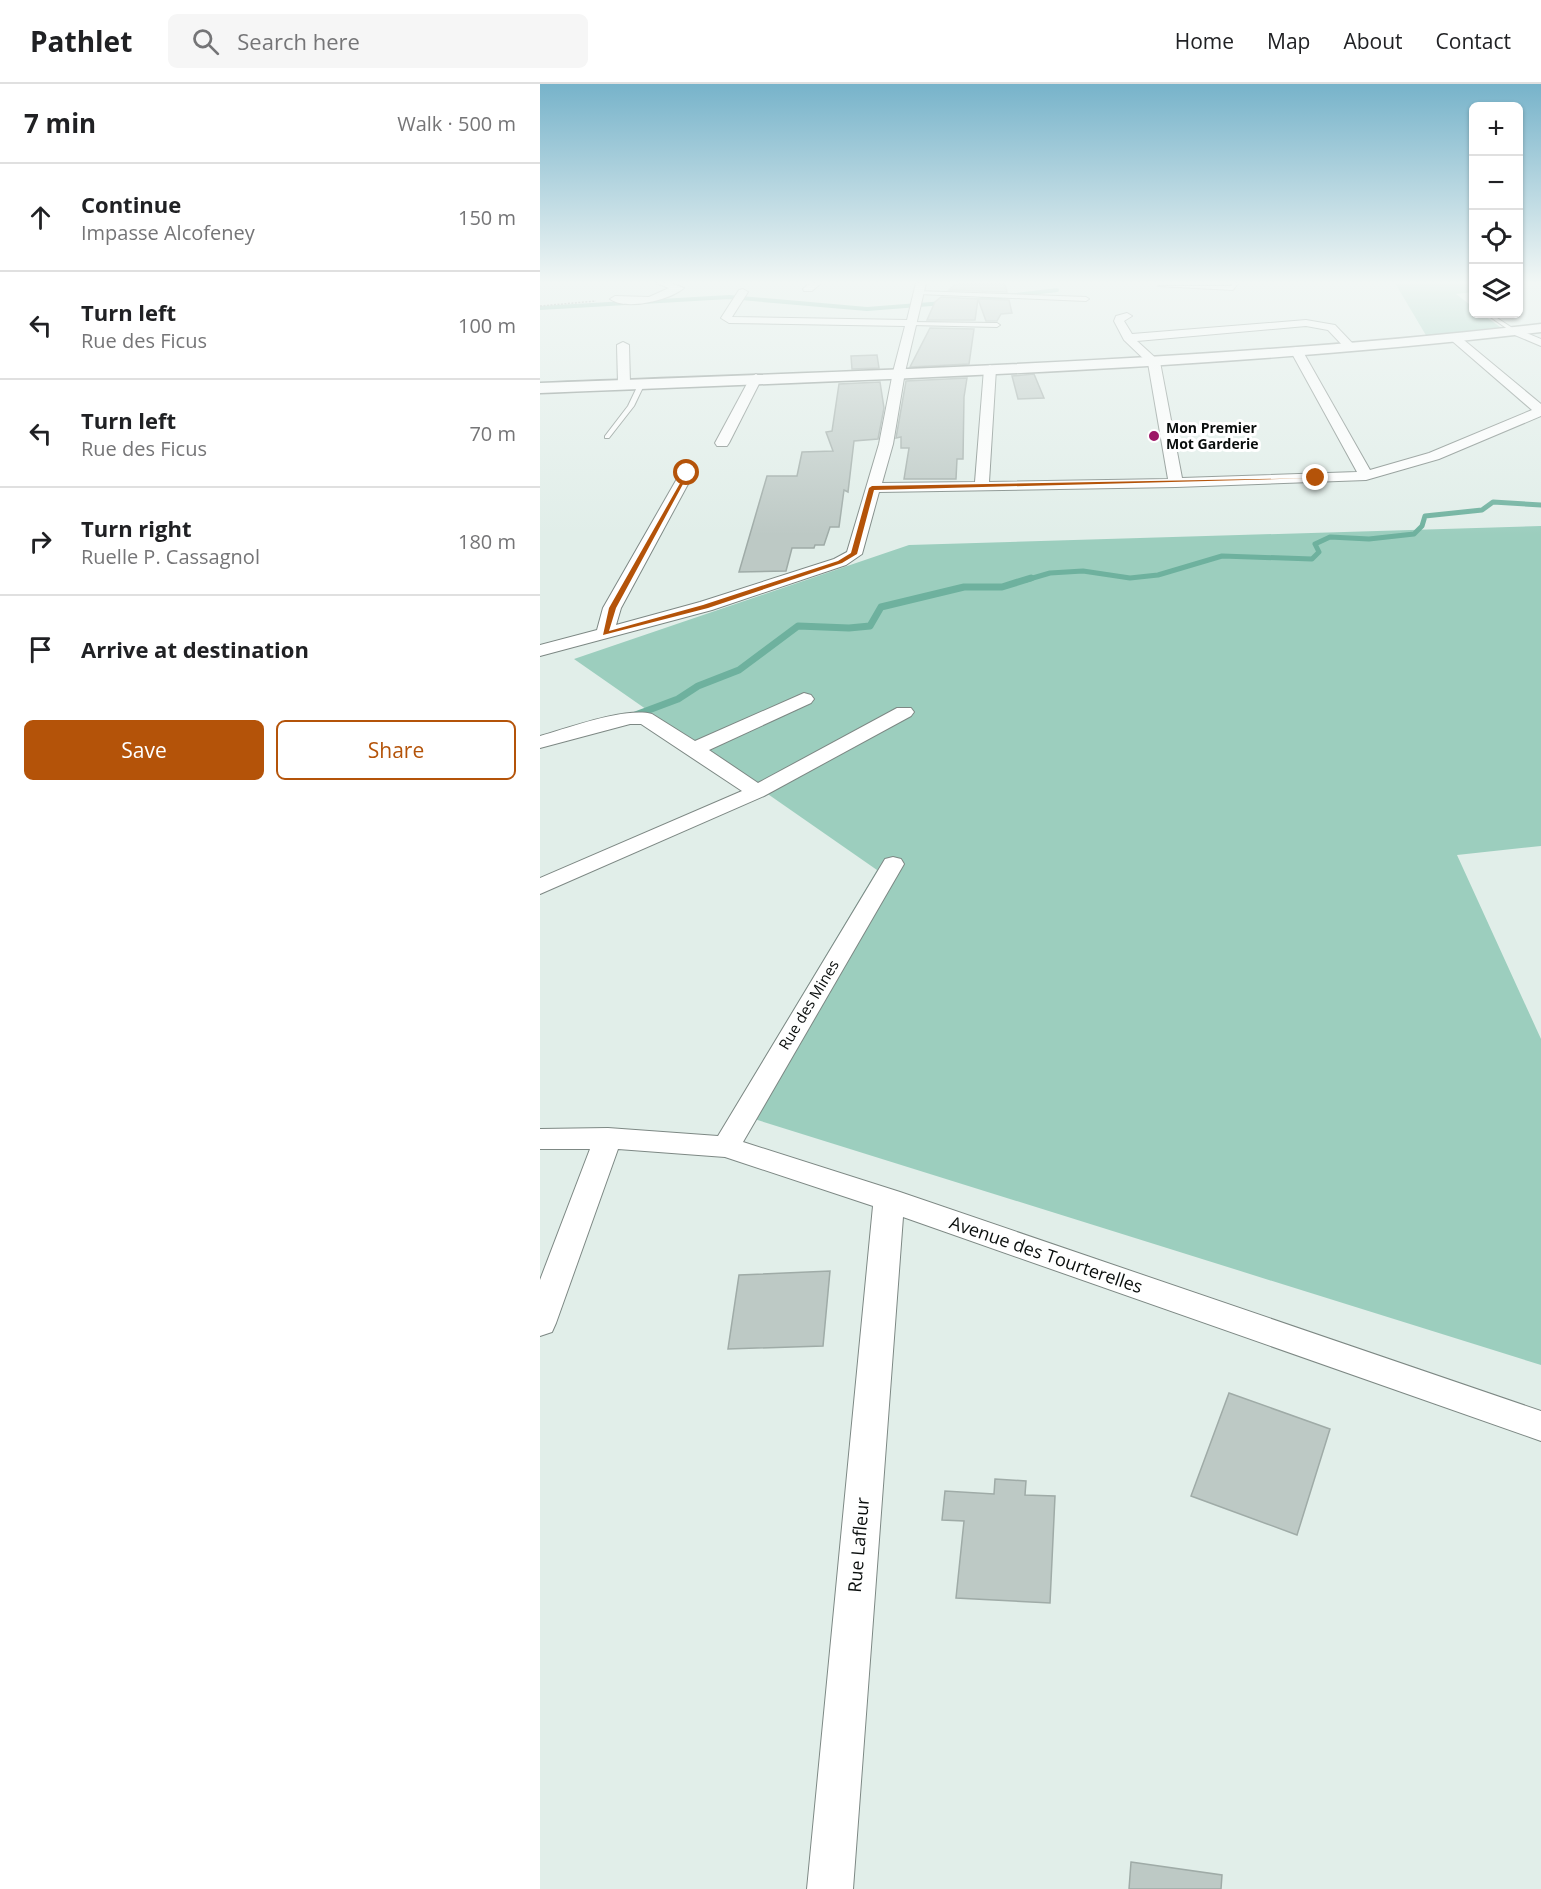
<!DOCTYPE html>
<html lang="en">
<head>
<meta charset="utf-8">
<style>
	:root { --surface:#fff; --page:#f6f6f6; --text:#202124; --muted:#757577; --line:#e0e0e0; --accent:#b45309 }
	body { margin:0; font-family:"Open Sans",sans-serif; background:var(--page); color:var(--text) }
	.controls { position:absolute; right:18px; top:18px; display:grid; overflow:hidden; border-radius:9px; box-shadow:0 2px 4px #0004 }
	.controls button { width:54px; height:54px; display:grid; place-items:center; padding:0; border:0; border-bottom:2px solid var(--line); background:var(--surface); color:var(--text); font:30px sans-serif }
	.stop { position:absolute; width:18px; height:18px; margin:-14px; border:4px solid #b45309; border-radius:50%; background:#fff }
	.stop.end { background:#b45309; border-color:#fff; box-shadow:0 2px 6px #0008 }
	.list { margin:0; padding:0; list-style:none }
	h2 { display:flex; justify-content:space-between; align-items:center; height:78px; margin:0; padding:0 24px; font-size:26px }
	h2 small { font-size:20px; font-weight:400; color:var(--muted) }
	.list li { display:grid; grid-template-columns:39px 1fr auto; gap:18px; align-items:center; box-sizing:border-box; height:108px; padding:0 24px; border-top:2px solid var(--line) }
	.list b { display:block; font-size:22px; white-space:nowrap }
	.list p { margin:0; font-size:20px; white-space:nowrap; color:var(--muted) }
	.list em { font-size:20px; font-style:normal; color:var(--muted) }
	.actions { display:flex; gap:12px; padding:18px 24px }
	.actions a { flex:1; padding:14px 0; border:2px solid var(--accent); border-radius:9px; text-align:center; font-size:21px; color:var(--accent) }
	.actions .main { background:var(--accent); color:#fff }
	.icon { flex:none; width:33px; height:33px; fill:none; stroke:currentColor; stroke-width:2; stroke-linecap:round; stroke-linejoin:round }
	.map { position:relative; flex:none; width:1001px; height:1805px; overflow:hidden }
	header { display:flex; align-items:center; gap:36px; box-sizing:border-box; height:84px; padding:0 30px; background:var(--surface); border-bottom:2px solid var(--line) }
	header strong { font-size:28px }
	nav { display:flex; gap:33px; margin-inline-start:auto; font-size:21px }
	.search { width:420px; height:54px; background:var(--page); display:flex; align-items:center; gap:15px; box-sizing:border-box; padding:0 21px; border-radius:9px; color:var(--muted); font-size:22px }
	main { display:flex }
	aside { flex:1; background:var(--surface) }
	.map>svg:first-child { display:block }
	.green { fill:#9ccebe }
	.lines { fill:none; stroke-linecap:round; stroke-linejoin:round }
	.stream-far2 { stroke:#6eb19e; stroke-width:4 }
	.stream-far1 { stroke:#6eb19e; stroke-width:5 }
	.stream { stroke:#6eb19e; stroke-width:7 }
	.building { fill:#bdc9c5; stroke:#9faba7; stroke-width:1.5 }
	.lane-casing { stroke:#7d8884; stroke-width:2 }
	.street-casing { stroke:#7d8884; stroke-width:2 }
	.secondary-casing { stroke:#7d8884; stroke-width:3 }
	.path { stroke:#7a8380; stroke-width:1.5; stroke-dasharray:2 1.5; stroke-linecap:butt }
	.lane { fill:#fff; fill-rule:evenodd }
	.street { fill:#fff; fill-rule:evenodd }
	.secondary { fill:#fff; fill-rule:evenodd }
	.route { fill:#b45309 }
	.poi-dot { fill:#9d1766; stroke:#fff; stroke-width:2 }
	.labels { text-anchor:middle; stroke-width:6; stroke-linejoin:round; paint-order:stroke }
	.far-poi-label { font-size:14px; font-weight:bold; fill:#0a0e0d; stroke:#fff; text-anchor:start }
	.street-label { font-size:15px; fill:#0a0e0d; stroke:#fff }
	.near-street-label { font-size:18px; fill:#0a0e0d; stroke:#fff }
</style>
</head>
<body>
<header>
<strong>Pathlet</strong>
<div class="search"><svg class="icon" aria-label="search" viewBox="0 0 24 24"><circle cx="10" cy="10" r="6"/><path d="M15 15l6 6"/></svg>Search here</div>
<nav><a>Home</a><a>Map</a><a>About</a><a>Contact</a></nav>
</header>
<main>
<aside>
<h2>7 min<small>Walk · 500 m</small></h2>
<ul class="list">
<li><svg class="icon" aria-label="ahead" viewBox="0 0 24 24"><path d="M12 20V5M6 11l6-6 6 6"/></svg><div><b>Continue</b><p>Impasse Alcofeney</p></div><em>150 m</em></li>
<li><svg class="icon" aria-label="left" viewBox="0 0 24 24"><path d="M17 20v-9H6M10 6l-5 5 5 5"/></svg><div><b>Turn left</b><p>Rue des Ficus</p></div><em>100 m</em></li>
<li><svg class="icon" aria-label="left" viewBox="0 0 24 24"><path d="M17 20v-9H6M10 6l-5 5 5 5"/></svg><div><b>Turn left</b><p>Rue des Ficus</p></div><em>70 m</em></li>
<li><svg class="icon" aria-label="right" viewBox="0 0 24 24"><path d="M7 20v-9h11M14 6l5 5-5 5"/></svg><div><b>Turn right</b><p>Ruelle P. Cassagnol</p></div><em>180 m</em></li>
<li><svg class="icon" aria-label="arrive" viewBox="0 0 24 24"><path d="M6 21V4h12l-3 4 3 4H6"/></svg><div><b>Arrive at destination</b></div></li>
</ul>
<div class="actions"><a class="main">Save</a><a>Share</a></div>
</aside>
<div class="map">
<svg width="1001" height="1805" viewBox="0 0 1001 1805">
	<rect width="100%" height="100%" fill="#e1eee9"/>
	<g class="green">
		<polygon points="855,199 933,199 933,208 916,210 933,223 933,230 942,230 963,245 887,253"/>
		<polygon points="1001,442 1001,762 917,771 1001,955 1001,1281 192,1028 337,786 34,575 369,461"/>
	</g>
	<g class="lines">
		<g class="stream-far2">
			<polyline points="436,216 517,206"/>
			<polyline points="0,224 189,213 327,225 404,219"/>
		</g>
		<polyline class="stream-far1" points="486,496 510,489 543,487 590,494 618,491 682,472 772,475 779,468 775,460 790,453 829,455 874,450 882,442 885,432 942,426 953,418 1001,421"/>
		<polyline class="stream" points="90,633 138,615 158,602 199,586 258,542 309,544 330,542 341,523 424,503 462,503 491,494"/>
	</g>
	<g class="building">
		<polygon points="417,199 465,199 467,208 409,206"/>
		<polygon points="401,213 438,215 435,236 387,236 395,218"/>
		<polygon points="438,215 469,216 472,229 461,230 457,237 446,237"/>
		<polygon points="390,244 434,245 429,280 370,283"/>
		<polygon points="337,271 339,284 312,285 311,272"/>
		<polygon points="494,290 504,314 478,315 472,292"/>
		<polygon points="427,294 424,313 423,375 417,375 416,395 364,395 369,364 361,364 361,353 356,354 366,297"/>
		<polygon points="340,298 344,324 338,355 314,357 308,408 304,406 299,443 290,443 284,461 275,461 274,464 252,464 246,487 199,488 227,392 257,392 262,368 293,367 286,348 292,347 299,300"/>
		<polygon points="290,1187 283,1262 188,1265 199,1191"/>
		<polygon points="689,1309 790,1345 757,1451 651,1412"/>
		<polygon points="455,1395 486,1397 485,1411 515,1412 510,1519 416,1514 424,1437 402,1436 405,1407 454,1410"/>
		<polygon points="591,1778 682,1791 681,1805 589,1805"/>
	</g>
	<g class="lines">
		<g class="lane-casing">
			<g id="lane">
				<polygon points="693,199 698,199 693,206 618,202 691,202"/>
				<polygon points="377,207 546,213 549,215 546,217 379,210"/>
				<polygon points="946,230 951,230 977,247 972,248"/>
				<polygon points="370,238 457,239 460,241 457,243 372,241"/>
				<polygon points="91,297 105,299 94,322 69,354 65,354 65,352 88,322 98,301 89,300"/>
			</g>
		</g>
		<g class="street-casing">
			<g id="street">
				<path d="M116 199H131L144 204C130 216 86 227 70 215L75 212 109 213 129 204Z"/>
				<polygon points="270,199 281,199 272,207 264,207 263,205"/>
				<polygon points="376,199 386,199 365,288 353,360 342,399 435,398 444,285 450,281 456,285 449,398 628,395 608,279 584,256 574,237 576,232 587,229 592,232 584,237 592,250 766,236 795,241 815,262 809,265 805,264 788,246 766,242 597,257 620,278 642,394 817,388 750,266 756,263 762,266 830,386 889,369 992,326 911,256 911,252 919,252 1001,320 1001,332 899,375 826,396 636,403 339,408 322,470 306,481 172,526 0,572 0,561 57,546 63,524 142,386 152,386 154,389 81,524 76,541 160,518 294,475 307,468 339,360 353,288 365,242 189,239 181,234 199,206 203,205 208,208 192,233 367,236"/>
				<polygon points="974,244 1001,255 1001,262 970,249 970,245"/>
				<polygon points="83,258 89,261 90,300 84,304 78,300 77,261"/>
				<polygon points="216,290 222,294 189,359 187,362 177,362 175,359 210,294"/>
				<path d="M264 609 271 611 274 615 271 619 169 666 218 699 357 624H371L374 628 371 632 224 712 0 810V794L202 707 101 640H90L0 664V652C29 644 84 623 112 630L155 657Z"/>
				<polygon points="353,773 361,775 364,780 203,1058 360,1108 1001,1327 1001,1357 363,1133 313,1805 267,1805 333,1122 185,1073 78,1065 16,1239 12,1248 0,1252 0,1196 50,1065 0,1065 0,1045 68,1044 178,1052 342,780 345,775"/>
			</g>
		</g>
		<g class="secondary-casing">
			<path id="secondary" d="M1001 240V248C669 287 334 295 0 309V299C334 286 669 278 1001 240Z"/>
		</g>
		<polyline class="path" points="0,222 56,217"/>
		<use href="#lane" class="lane"/>
		<use href="#street" class="street"/>
		<use href="#secondary" class="secondary"/>
	</g>
	<linearGradient id="sky" x2="0" y2="1"><stop stop-color="#77b3ca"/><stop offset="0.44" stop-color="#f2f7f5"/><stop offset="1" stop-color="#f2f7f5" stop-opacity="0"/></linearGradient>
	<rect width="1001" height="451" fill="url(#sky)"/>
	<polygon class="route" points="147,387 149,389 76,524 69,547 163,521 298,477 311,469 329,404 332,402 779,394 334,406 317,470 302,479 168,524 63,551 69,524"/>
	<circle class="poi-dot" cx="614" cy="352" r="6"/>
	<g class="labels">
		<g class="far-poi-label">
			<text x="626" y="349">Mon Premier<tspan x="626" dy="16">Mot Garderie</tspan></text>
		</g>
		<g class="street-label">
			<text transform="translate(269 921) rotate(-59)" y="5">Rue des Mines</text>
		</g>
		<g class="near-street-label">
			<text transform="translate(506 1171) rotate(19)" y="6">Avenue des Tourterelles</text>
			<text transform="translate(319 1461) rotate(-85)" y="6">Rue Lafleur</text>
		</g>
	</g>
</svg>
<div class="controls">
<button>+</button>
<button>−</button>
<button><svg class="icon" aria-label="locate" viewBox="0 0 24 24"><circle cx="12" cy="12" r="6"/><path d="M12 2v4M12 18v4M2 12h4M18 12h4"/></svg></button>
<button><svg class="icon" aria-label="layers" viewBox="0 0 24 24"><path d="M12 4l9 5-9 5-9-5zM3 14l9 5 9-5"/></svg></button>
</div>
<div class="stop" style="left:147px;top:389px"></div>
<div class="stop end" style="left:776px;top:394px"></div>
</div>
</main>
</body>
</html>
